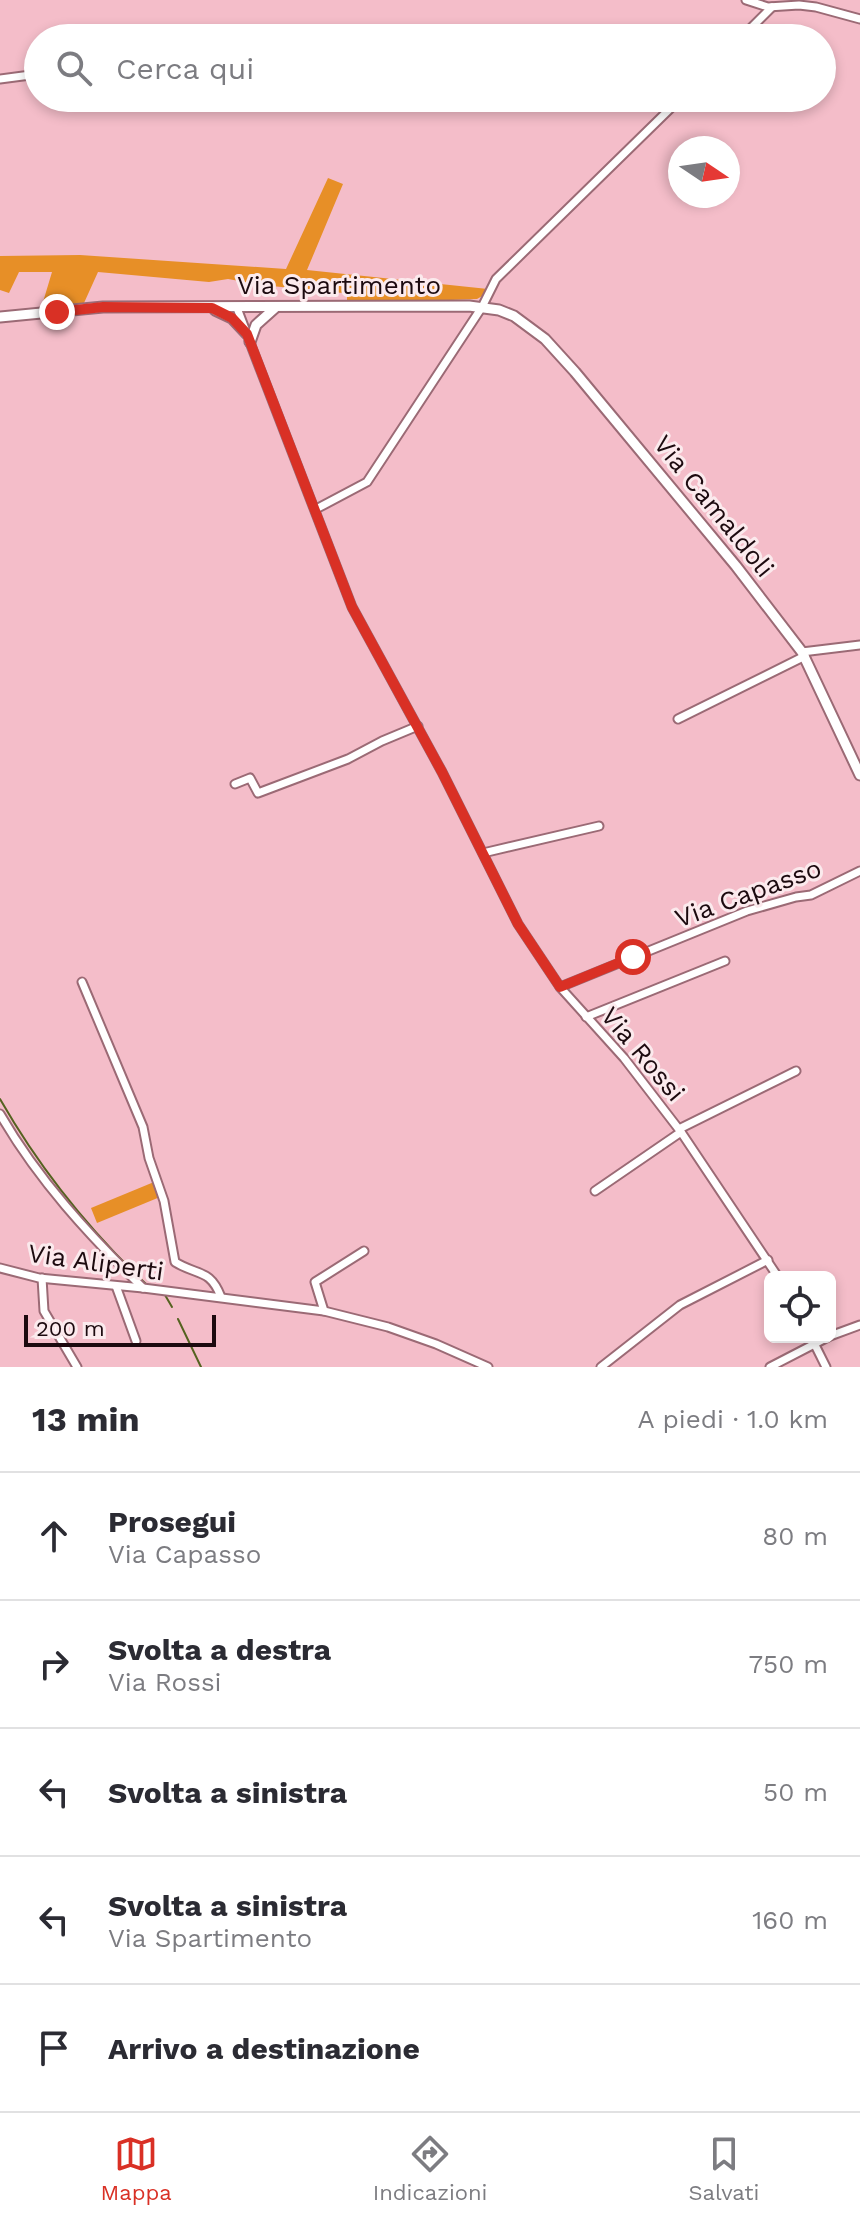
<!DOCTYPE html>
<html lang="it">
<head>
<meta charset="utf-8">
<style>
	:root { --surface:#fff; --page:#f2f2f3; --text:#2b2b33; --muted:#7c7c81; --line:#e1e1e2; --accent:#d93025 }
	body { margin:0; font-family:"Work Sans",sans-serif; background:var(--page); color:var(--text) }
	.controls { position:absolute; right:24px; bottom:24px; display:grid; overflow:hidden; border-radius:12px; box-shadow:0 4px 12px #0003 }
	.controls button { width:72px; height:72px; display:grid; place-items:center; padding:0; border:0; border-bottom:2px solid var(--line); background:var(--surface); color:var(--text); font:40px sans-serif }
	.compass { position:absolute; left:668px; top:136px; width:72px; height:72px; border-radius:50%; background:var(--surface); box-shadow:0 4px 12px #0003; rotate:103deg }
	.scale { position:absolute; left:24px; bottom:20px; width:192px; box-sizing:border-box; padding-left:8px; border:4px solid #1c0a0f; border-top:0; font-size:22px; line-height:28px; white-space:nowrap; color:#1c0a0f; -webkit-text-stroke:6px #fbeaed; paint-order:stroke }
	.stop { position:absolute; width:24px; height:24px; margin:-18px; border:6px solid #d93025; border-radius:50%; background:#fff }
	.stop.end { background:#d93025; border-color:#fff; box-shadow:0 2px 8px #0008 }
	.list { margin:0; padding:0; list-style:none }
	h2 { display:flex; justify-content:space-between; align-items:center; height:104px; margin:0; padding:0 32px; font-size:34px }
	h2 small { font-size:26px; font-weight:400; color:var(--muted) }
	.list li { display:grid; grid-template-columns:52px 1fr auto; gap:24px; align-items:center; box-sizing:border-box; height:128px; padding:0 32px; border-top:2px solid var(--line) }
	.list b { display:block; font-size:30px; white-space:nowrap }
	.list p { margin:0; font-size:26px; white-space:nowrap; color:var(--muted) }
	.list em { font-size:26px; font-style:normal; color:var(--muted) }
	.icon { flex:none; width:44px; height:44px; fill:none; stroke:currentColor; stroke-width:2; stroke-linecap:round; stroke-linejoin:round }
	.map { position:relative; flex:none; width:860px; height:1367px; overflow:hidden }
	.search { position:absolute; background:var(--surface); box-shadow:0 4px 12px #0003; left:24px; right:24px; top:24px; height:88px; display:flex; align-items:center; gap:20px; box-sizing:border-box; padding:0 28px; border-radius:44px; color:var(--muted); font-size:30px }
	.sheet { height:744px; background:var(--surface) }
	nav { display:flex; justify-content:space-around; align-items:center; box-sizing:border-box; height:112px; border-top:2px solid var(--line); background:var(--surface); font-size:22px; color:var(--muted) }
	nav a { display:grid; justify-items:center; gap:4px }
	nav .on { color:var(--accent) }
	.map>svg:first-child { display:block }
	.green { fill:#e78f27 }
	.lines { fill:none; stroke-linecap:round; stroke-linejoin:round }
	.stream { stroke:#556220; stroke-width:2 }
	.minor-casing { stroke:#9b6a75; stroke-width:11 }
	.tertiary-casing { stroke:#9b6a75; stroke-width:13 }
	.minor { stroke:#fff; stroke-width:7 }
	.tertiary { stroke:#fff; stroke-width:9 }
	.route { stroke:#d93025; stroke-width:10 }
	.labels { text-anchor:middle; stroke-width:6; stroke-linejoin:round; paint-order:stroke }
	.street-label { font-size:26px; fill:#1c0a0f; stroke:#fbeaed }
</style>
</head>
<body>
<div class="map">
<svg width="860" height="1367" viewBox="0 0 860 1367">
	<rect width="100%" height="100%" fill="#f4bdc9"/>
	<g class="green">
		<polygon points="328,178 343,184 307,270 488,289 484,295 477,299 347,304 347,295 343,293 261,285 228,279 209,282 98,272 84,303 58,305 57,302 43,302 52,272 19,272 9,293 0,290 0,256 80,255 286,269"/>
		<polygon points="154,1182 160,1197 97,1223 91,1208"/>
	</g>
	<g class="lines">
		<g class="stream">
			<path d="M0 1099C40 1169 89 1230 147 1285"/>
			<polyline points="165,1295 172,1307"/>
			<polyline points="178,1319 201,1367"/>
		</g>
		<g class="minor-casing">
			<g id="minor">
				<polyline points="746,0 768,7 799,5 816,7 860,19"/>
				<polyline points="741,38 772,7"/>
				<polyline points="0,79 38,74"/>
				<polyline points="237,308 245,329"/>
				<polyline points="249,340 352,607 442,772 518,924 560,987 624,1058 681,1132 778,1277"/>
				<polyline points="316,509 367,482 482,307 496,279 681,98"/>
				<polyline points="802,652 860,645"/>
				<polyline points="678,719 805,656"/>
				<polyline points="235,784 250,778 258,793 348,759 382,741 418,726"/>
				<polyline points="483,853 599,826"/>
				<path d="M82 982 143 1127 149 1158 164 1201 175 1262C197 1276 210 1268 221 1297"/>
				<polyline points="560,987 747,911 796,897 811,895 860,871"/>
				<polyline points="586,1017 725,961"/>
				<path d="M0 1114C38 1180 89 1235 143 1288"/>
				<polyline points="679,1129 796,1071"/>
				<polyline points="595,1191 681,1132"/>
				<polyline points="0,1268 39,1278 143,1288 324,1311 388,1327 436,1344 488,1367"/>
				<polyline points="42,1278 44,1311 77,1367"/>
				<polyline points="116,1286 136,1341"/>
				<polyline points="324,1311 315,1282 364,1251"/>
				<polyline points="830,1336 860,1325"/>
				<polyline points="811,1337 826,1367"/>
				<polyline points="601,1367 680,1305 768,1260"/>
				<polyline points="770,1367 828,1337"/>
			</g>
		</g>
		<g class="tertiary-casing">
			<g id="tertiary">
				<polyline points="215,310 232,318 247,334"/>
				<polyline points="0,317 103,307 469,306 499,310 514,316 545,339 575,372 736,566 802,652 860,775"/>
				<polyline points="250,342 256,325 275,308"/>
			</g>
		</g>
		<use href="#minor" class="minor"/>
		<use href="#tertiary" class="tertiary"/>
	</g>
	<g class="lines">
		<polyline class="route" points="57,312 103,307 212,308 232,318 247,334 352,607 442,772 518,924 560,987 633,957"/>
	</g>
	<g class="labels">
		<g class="street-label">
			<text x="339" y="294">Via Spartimento</text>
			<text transform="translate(714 506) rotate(51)" y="9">Via Camaldoli</text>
			<text transform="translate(748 893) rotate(-20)" y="9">Via Capasso</text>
			<text transform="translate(643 1054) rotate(50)" y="9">Via Rossi</text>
			<text transform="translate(96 1262) rotate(8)" y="9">Via Aliperti</text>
		</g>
	</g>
</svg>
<div class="controls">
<button><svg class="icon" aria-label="locate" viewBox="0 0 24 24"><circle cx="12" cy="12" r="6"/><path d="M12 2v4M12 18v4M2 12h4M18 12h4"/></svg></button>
</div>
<svg class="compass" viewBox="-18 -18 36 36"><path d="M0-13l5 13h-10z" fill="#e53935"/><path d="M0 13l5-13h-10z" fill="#7c7c81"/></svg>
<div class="scale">200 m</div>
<div class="stop" style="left:633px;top:957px"></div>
<div class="stop end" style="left:57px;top:312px"></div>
<div class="search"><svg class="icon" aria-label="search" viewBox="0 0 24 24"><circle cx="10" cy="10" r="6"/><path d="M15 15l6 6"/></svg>Cerca qui</div>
</div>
<section class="sheet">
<h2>13 min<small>A piedi · 1.0 km</small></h2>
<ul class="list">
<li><svg class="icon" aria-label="ahead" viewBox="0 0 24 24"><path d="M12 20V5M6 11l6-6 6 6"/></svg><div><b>Prosegui</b><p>Via Capasso</p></div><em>80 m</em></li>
<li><svg class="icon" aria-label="right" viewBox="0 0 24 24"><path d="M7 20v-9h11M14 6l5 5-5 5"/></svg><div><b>Svolta a destra</b><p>Via Rossi</p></div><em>750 m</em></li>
<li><svg class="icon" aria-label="left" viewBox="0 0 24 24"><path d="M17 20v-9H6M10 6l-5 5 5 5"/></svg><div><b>Svolta a sinistra</b></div><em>50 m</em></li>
<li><svg class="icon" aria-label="left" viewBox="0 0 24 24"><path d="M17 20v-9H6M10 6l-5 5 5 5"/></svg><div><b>Svolta a sinistra</b><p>Via Spartimento</p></div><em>160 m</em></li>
<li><svg class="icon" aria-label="arrive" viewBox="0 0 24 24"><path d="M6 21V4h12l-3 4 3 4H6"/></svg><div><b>Arrivo a destinazione</b></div></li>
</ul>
</section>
<nav>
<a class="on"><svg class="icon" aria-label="map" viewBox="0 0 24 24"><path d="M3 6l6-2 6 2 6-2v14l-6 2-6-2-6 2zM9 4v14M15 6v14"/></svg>Mappa</a>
<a><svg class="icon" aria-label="directions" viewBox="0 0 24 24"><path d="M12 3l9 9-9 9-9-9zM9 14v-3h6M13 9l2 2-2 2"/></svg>Indicazioni</a>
<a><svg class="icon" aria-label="saved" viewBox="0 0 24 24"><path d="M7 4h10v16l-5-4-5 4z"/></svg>Salvati</a>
</nav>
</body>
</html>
